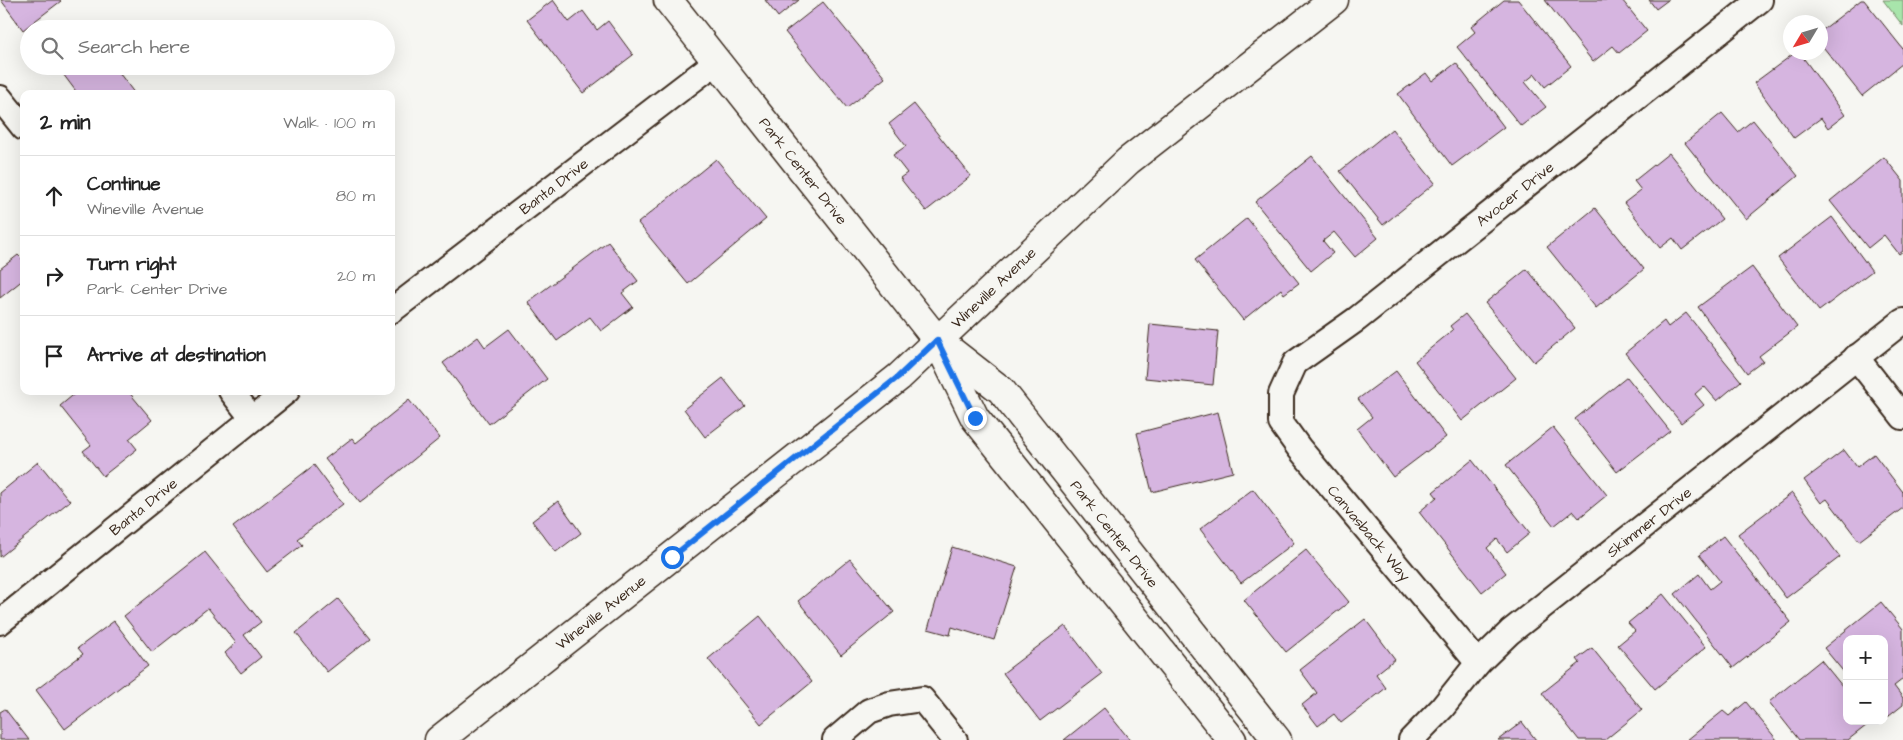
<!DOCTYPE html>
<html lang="en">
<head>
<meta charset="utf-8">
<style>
	:root { --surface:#fff; --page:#f2f2f2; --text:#222; --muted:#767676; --line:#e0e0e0 }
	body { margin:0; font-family:"Architects Daughter",sans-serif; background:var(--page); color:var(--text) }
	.controls { position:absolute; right:15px; bottom:15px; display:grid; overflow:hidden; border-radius:10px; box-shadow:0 5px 20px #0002 }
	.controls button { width:45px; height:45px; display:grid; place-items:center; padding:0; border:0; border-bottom:1px solid var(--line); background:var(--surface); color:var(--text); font:25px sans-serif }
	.compass { position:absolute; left:1783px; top:15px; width:45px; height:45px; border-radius:50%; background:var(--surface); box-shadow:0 5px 20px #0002; rotate:232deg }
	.stop { position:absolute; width:15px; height:15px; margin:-11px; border:4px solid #1a73e8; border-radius:50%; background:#fff }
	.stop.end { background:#1a73e8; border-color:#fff; box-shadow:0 1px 5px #0008 }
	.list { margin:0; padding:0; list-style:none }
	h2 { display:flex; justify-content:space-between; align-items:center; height:65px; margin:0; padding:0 20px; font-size:21px }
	h2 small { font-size:16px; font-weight:400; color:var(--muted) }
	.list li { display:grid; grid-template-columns:32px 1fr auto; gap:15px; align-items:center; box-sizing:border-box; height:80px; padding:0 20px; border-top:1px solid var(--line) }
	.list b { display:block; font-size:19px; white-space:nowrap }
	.list p { margin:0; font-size:16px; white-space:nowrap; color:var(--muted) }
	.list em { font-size:16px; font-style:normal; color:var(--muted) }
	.icon { flex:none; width:28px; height:28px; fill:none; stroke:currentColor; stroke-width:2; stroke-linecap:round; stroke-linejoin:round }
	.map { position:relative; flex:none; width:1903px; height:740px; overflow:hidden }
	.search { position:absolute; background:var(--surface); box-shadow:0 5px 20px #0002; left:20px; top:20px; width:375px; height:55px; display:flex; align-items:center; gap:12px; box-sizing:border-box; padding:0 18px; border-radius:28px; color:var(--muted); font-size:19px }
	.panel { position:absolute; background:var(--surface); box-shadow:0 5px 20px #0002; left:20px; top:90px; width:375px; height:305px; border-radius:10px }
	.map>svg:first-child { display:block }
	.green { fill:#a8e5ab; stroke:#728864 }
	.building { fill:#d6b5e0; stroke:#3b2a1e }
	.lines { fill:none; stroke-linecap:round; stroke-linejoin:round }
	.street-casing { stroke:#3b2a1e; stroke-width:28 }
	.secondary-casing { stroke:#3b2a1e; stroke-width:31 }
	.street { stroke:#f6f6f2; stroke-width:24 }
	.secondary { stroke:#f6f6f2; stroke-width:28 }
	.route { stroke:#1a73e8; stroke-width:6 }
	.labels { text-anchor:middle; stroke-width:4.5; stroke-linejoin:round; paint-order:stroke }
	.street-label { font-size:15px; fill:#3b2a1e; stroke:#f6f6f2 }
</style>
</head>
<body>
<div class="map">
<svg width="1903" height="740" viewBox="0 0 1903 740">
	<rect width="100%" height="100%" fill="#f6f6f2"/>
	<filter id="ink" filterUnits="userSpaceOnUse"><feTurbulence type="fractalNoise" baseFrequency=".02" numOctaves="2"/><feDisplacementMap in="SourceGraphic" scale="10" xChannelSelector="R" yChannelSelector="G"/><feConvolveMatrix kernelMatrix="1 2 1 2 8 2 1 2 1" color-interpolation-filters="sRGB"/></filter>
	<g filter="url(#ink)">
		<polygon class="green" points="1883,0 1903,0 1903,26"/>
		<g class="building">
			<polygon points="1,0 60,0 61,1 23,30"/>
			<polygon points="553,0 569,22 583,11 597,30 608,21 633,55 583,93 527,20"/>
			<polygon points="765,0 799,0 778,17"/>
			<polygon points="1504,0 1518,0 1571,66 1545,87 1535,74 1525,82 1546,107 1521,126 1457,47 1475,32 1471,27"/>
			<polygon points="1545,0 1622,0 1647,31 1619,53 1613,46 1593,62"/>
			<polygon points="1649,0 1668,0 1656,9"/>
			<polygon points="1861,0 1864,0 1903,49 1903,63 1862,96 1820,43 1820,32"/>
			<polygon points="823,2 885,78 847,108 785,32"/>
			<polygon points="1796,52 1799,52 1845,115 1828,128 1821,118 1794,138 1754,83"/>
			<polygon points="1456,63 1504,127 1452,166 1398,94 1426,73 1432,81"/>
			<polygon points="57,66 114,66 135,94 78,94"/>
			<polygon points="914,104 971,176 926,211 900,178 907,173 893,155 906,146 889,124"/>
			<polygon points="1722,113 1738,132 1753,120 1798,176 1746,219 1685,143"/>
			<polygon points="1392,129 1435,183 1383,225 1340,171"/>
			<polygon points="1669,153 1722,219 1682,250 1673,238 1660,248 1624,203 1641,190 1634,181"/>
			<polygon points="1312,156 1378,238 1355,257 1334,232 1323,241 1333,253 1311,271 1255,202"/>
			<polygon points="1884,157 1903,181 1903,251 1899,254 1884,235 1868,248 1830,201"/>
			<polygon points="716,159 766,219 688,284 638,223"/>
			<polygon points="1595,208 1644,269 1596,308 1547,247"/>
			<polygon points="1832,217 1872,271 1819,311 1778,258"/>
			<polygon points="1247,218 1299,283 1284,294 1281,289 1243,320 1195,260"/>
			<polygon points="608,242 638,281 622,293 633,307 601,331 590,317 557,341 528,302"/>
			<polygon points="18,255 24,261 24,279 0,298 0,269"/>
			<polygon points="1752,267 1797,327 1759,356 1763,361 1747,373 1698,307"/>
			<polygon points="1527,269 1575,328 1534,362 1485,303"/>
			<polygon points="1686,313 1741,381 1717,401 1704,386 1695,394 1704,405 1681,423 1625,353 1664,321 1668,327"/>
			<polygon points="1465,314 1516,378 1462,421 1415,361 1453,330 1450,326"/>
			<polygon points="1150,324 1218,331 1213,385 1145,378"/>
			<polygon points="509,329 547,379 489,424 443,363 478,337 485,347"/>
			<polygon points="1396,371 1446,437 1393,477 1357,429 1372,417 1358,399"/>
			<polygon points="1627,377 1670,431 1617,472 1575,419"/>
			<polygon points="723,378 745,406 705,437 684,409"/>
			<polygon points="78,391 128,391 152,420 129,439 137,449 103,476 83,451 91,445 60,406"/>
			<polygon points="409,400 440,438 360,503 325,459 352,438 356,443"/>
			<polygon points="1218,412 1233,472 1152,492 1137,433"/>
			<polygon points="1553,427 1607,495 1579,518 1573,511 1554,526 1506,465"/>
			<polygon points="1844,450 1857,467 1874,454 1903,492 1903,508 1859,541 1827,499 1821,503 1804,480"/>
			<polygon points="1472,460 1530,533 1507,552 1497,539 1487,548 1506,573 1482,592 1419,512 1437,497 1433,492"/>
			<polygon points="38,462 70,501 0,557 0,493"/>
			<polygon points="314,465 343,504 297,539 302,545 267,572 233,527"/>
			<polygon points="1253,489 1294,543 1241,583 1200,529"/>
			<polygon points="1792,493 1840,557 1786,598 1738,534"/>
			<polygon points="558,501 581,533 556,552 532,521"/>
			<polygon points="1723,536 1791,622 1733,668 1675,594 1699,574 1710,589 1720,581 1699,555"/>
			<polygon points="952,547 1017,567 994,640 952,627 950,635 928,629"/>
			<polygon points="1306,550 1349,602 1286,652 1244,600"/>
			<polygon points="205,552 261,622 244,635 261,657 241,673 225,653 236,643 208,608 152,652 124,616"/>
			<polygon points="850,559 894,612 841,655 798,601"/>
			<polygon points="1663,594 1706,647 1655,689 1618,645 1635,631 1628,623"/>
			<polygon points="338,599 370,638 327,672 296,633"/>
			<polygon points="1881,602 1903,629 1903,679 1894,686 1903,698 1903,705 1884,720 1884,639 1847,639 1847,676 1824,648"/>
			<polygon points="760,616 812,682 761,724 708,659"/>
			<polygon points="1365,619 1395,659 1376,674 1386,688 1341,723 1334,714 1318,726 1302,705 1317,693 1300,670"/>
			<polygon points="114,621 148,666 65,729 36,690 83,654 78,648"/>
			<polygon points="1065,626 1102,674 1040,721 1003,673"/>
			<polygon points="1592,648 1642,710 1605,740 1579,740 1542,693 1580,663 1577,659"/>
			<polygon points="1821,660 1847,692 1847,721 1871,722 1848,740 1799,740 1769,702"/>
			<polygon points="1746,702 1777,740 1687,740 1723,711 1729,716"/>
			<polygon points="1104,708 1130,740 1064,740"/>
			<polygon points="5,709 29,740 0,740 0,712"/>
			<polygon points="1522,722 1536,740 1498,740"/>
		</g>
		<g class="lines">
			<g class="street-casing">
				<g id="street">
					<polyline points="0,98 24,128"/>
					<path id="s1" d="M391 311 716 62"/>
					<polyline points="1856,357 1903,417"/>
					<polyline points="231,391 252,418"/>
					<path id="s2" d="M0 622 287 391"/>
					<path id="s3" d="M1478 663 1299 448 1281 423V394L1295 363 1357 319 1760 0"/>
					<polyline points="835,740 869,711 889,704 922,699 955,740"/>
					<path id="s4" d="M1411 740 1442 708 1478 663 1510 632 1903 321"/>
				</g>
			</g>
			<g class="secondary-casing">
				<g id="secondary">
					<path id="s5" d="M668 0 937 340 975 418 1232 740"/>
					<path id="s6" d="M942 344 1001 390 1277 740"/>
					<path id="s7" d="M439 740 899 377 1128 161 1334 0"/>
				</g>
			</g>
			<use href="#street" class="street"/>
			<use href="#secondary" class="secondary"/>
		</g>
	</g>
	<g class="lines" filter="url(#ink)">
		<polyline class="route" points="672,557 898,377 937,340 975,418"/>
	</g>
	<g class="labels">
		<g class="street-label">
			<text dy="5" stroke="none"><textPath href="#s5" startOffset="218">Park Center Drive</textPath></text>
			<text dy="5" stroke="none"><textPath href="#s1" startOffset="205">Banta Drive</textPath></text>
			<text dy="5" stroke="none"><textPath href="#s3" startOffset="651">Avocer Drive</textPath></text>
			<text dy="5" stroke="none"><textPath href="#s7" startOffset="716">Wineville Avenue</textPath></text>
			<text dy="5" stroke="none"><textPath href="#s2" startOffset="184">Banta Drive</textPath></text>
			<text dy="5" stroke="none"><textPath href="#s4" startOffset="324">Skimmer Drive</textPath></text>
			<text dy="5" stroke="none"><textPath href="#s6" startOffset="258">Park Center Drive</textPath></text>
			<text transform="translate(1369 533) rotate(50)" y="5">Canvasback Way</text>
			<text dy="5" stroke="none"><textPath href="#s7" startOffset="206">Wineville Avenue</textPath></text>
		</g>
	</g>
</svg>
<div class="controls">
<button>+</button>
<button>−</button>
</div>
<svg class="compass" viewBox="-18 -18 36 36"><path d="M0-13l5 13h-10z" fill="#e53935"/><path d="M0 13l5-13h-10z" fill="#767676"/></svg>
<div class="stop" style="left:672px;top:557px"></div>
<div class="stop end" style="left:975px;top:418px"></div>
<div class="search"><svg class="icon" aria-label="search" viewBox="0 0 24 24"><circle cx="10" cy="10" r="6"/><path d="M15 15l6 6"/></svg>Search here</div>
<section class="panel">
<h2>2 min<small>Walk · 100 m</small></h2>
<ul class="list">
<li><svg class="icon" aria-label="ahead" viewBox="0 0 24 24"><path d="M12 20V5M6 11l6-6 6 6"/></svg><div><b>Continue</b><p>Wineville Avenue</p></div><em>80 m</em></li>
<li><svg class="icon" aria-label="right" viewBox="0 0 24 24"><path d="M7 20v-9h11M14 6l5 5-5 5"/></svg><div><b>Turn right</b><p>Park Center Drive</p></div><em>20 m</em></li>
<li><svg class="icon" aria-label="arrive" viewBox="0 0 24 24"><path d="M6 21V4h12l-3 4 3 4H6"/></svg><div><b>Arrive at destination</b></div></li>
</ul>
</section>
</div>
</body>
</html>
